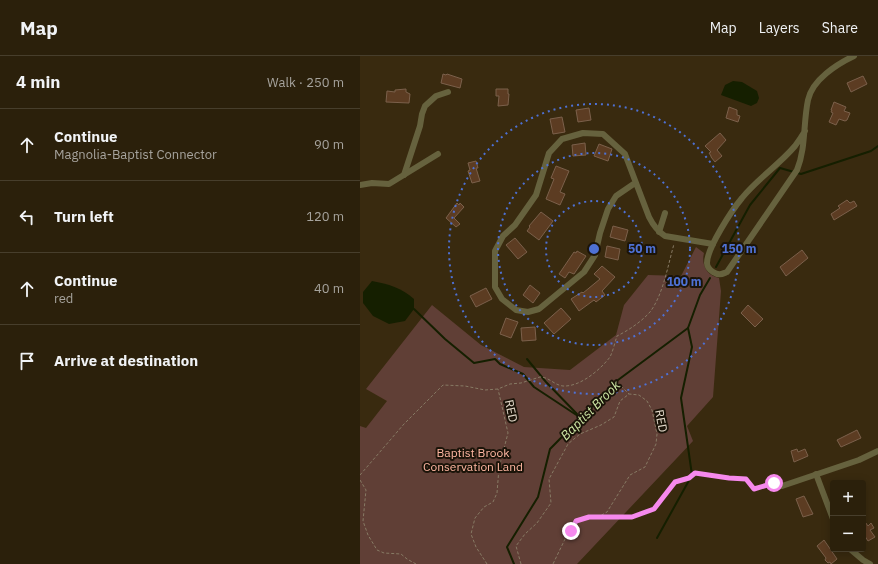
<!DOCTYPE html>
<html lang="en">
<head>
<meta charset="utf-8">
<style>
	:root { --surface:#2b200b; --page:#372d19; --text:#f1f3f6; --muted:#a6a39d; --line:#473e2c }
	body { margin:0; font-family:"IBM Plex Sans",sans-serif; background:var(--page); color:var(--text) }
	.controls { position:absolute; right:12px; bottom:12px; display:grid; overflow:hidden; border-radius:4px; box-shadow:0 2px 10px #0003 }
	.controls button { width:36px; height:36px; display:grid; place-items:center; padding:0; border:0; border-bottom:1px solid var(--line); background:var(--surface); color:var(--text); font:20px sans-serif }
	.stop { position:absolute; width:12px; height:12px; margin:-9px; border:3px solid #f689ed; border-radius:50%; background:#fff }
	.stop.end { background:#f689ed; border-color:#fff; box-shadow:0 1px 4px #0008 }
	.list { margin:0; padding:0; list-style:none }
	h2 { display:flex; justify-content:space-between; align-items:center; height:52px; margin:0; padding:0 16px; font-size:17px }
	h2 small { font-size:13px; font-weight:400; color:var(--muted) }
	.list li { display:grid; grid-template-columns:26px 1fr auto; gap:12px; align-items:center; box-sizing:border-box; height:72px; padding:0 16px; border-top:1px solid var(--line) }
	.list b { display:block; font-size:15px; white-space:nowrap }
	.list p { margin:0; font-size:13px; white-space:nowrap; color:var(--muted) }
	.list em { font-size:13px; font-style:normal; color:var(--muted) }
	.icon { flex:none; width:22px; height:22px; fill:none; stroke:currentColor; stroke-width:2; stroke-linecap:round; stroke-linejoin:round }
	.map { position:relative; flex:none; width:518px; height:508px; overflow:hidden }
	header { display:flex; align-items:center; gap:24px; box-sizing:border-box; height:56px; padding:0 20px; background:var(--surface); border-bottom:1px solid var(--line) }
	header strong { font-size:19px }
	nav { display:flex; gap:22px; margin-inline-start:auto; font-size:14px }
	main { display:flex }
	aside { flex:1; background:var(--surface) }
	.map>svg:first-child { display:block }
	.green { fill:#603f36 }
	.water { fill:#151f00 }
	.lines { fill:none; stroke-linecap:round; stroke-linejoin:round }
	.stream { stroke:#151f00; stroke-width:2 }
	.building { fill:#5c3c22; stroke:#7b604b }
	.path { stroke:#877a64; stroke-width:1; stroke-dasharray:3 2; stroke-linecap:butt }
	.minor { stroke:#66623e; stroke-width:6 }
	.route { stroke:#f689ed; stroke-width:5 }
	.ring { fill:none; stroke:#4e71d4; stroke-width:2; stroke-dasharray:2 4 }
	.labels { text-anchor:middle; stroke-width:4; stroke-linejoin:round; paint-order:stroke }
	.street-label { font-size:12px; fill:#e3d9ca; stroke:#1b1409 }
	.park-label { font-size:12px; fill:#ffb7a2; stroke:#1b1409 }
	.water-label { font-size:13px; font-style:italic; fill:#cfe8a6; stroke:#1b1409 }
	.centre { fill:#4e71d4; stroke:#1b1409; stroke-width:2 }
	.ring-label { font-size:12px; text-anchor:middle; font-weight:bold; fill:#4e71d4; stroke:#1b1409; stroke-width:4; stroke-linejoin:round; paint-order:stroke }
</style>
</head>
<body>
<header>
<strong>Map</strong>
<nav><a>Map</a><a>Layers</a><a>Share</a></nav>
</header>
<main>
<aside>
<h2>4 min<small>Walk · 250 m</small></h2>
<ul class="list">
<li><svg class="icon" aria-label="ahead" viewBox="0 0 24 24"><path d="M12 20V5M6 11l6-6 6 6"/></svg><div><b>Continue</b><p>Magnolia-Baptist Connector</p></div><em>90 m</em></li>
<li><svg class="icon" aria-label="left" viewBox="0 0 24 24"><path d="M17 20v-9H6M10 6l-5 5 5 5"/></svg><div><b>Turn left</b></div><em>120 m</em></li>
<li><svg class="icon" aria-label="ahead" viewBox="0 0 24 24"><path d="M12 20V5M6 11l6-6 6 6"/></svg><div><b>Continue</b><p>red</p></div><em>40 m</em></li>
<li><svg class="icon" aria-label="arrive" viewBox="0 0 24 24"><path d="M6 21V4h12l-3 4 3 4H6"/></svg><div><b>Arrive at destination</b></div></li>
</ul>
</aside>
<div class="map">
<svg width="518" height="508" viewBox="0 0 518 508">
	<rect width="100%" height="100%" fill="#392a0f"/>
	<path class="green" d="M336 191 344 197C341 209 347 220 359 222L361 235 353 341 327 370 333 385 217 508H0V370L6 372 27 345 6 333 72 249 121 289 164 311 210 314 256 279 264 249 288 219 321 220Z"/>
	<g class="water">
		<polygon points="373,25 382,26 397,35 399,42 397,47 391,50 361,39 365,29"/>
		<path d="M12 225C28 228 42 232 54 243V253L45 265 29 268 13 260 3 247V236Z"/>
	</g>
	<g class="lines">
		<g class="stream">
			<polyline points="356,211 390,149 420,112 441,118 511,95 518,90"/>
			<polyline points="54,253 85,283 114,307 135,303 140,308 163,318 174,331 221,362"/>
			<polyline points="167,303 186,326 217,358"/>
			<polyline points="297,482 332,419 321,342 332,291 328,272"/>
			<polyline points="154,508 147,491 178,441 190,393 258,324 328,272 340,239 350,222"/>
		</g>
	</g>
	<g class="building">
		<polygon points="83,18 86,19 87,18 102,23 100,32 81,27"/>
		<polygon points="503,20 507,28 491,36 487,27"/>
		<polygon points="46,33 46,36 50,38 49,47 26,46 27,35 35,36 35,34"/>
		<polygon points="136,33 148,33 148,38 149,38 148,49 138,50 139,40 136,40"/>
		<polygon points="474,46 486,51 484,55 490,57 487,64 485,65 479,63 476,69 469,66 473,57 471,56 472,54 471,54"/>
		<polygon points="369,51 377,54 377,59 380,60 378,66 366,62"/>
		<polygon points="229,52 231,64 218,66 216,54"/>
		<polygon points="202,61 205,76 193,78 190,63"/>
		<polygon points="360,77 366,84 357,94 362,100 355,106 351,101 351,100 349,97 351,96 345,90"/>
		<polygon points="225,87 226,99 213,100 212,89"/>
		<polygon points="239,88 252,93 248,105 234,100"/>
		<polygon points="116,105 118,112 116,112 120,125 112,127 108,115 110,114 108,107"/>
		<polygon points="196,110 209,115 200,136 205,138 200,149 186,143 194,123 191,122"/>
		<polygon points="487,144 490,147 494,145 497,150 474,164 471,158 480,152 478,150"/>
		<polygon points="97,147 99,149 100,147 104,151 94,162 100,168 96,171 86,162"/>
		<polygon points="181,156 193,165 179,184 167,175 170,171 169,170"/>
		<polygon points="253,170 268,174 265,185 250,181"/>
		<polygon points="155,182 167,196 158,203 146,189"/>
		<polygon points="247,190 260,193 258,204 245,201"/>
		<polygon points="442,194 448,202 426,220 420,211"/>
		<polygon points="217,195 226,200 214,218 209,216 205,222 199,218 214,196 216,197"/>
		<polygon points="242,210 255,221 242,235 245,239 236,246 234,244 219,255 211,243 222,236 223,237 240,223 234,218"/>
		<polygon points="170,229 180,237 173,247 163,239"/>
		<polygon points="126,232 132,243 116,251 110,240"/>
		<polygon points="388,249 403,263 395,271 381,257"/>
		<polygon points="201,252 211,263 194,278 184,267"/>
		<polygon points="146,262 158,266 151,282 140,278"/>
		<polygon points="175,271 176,284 162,285 161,272"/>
		<polygon points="497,374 501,382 481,391 477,384"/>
		<polygon points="437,393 438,396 445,393 448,400 434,406 431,395"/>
		<polygon points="444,440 453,458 443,461 436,443"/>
		<polygon points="503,463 508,470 511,467 514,472 510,474 515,481 508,485 503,477"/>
		<polygon points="464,484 477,503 471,508 470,506 468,507 465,504 466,502 457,490"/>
	</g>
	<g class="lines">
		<g class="path">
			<polyline points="261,330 269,338"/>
			<path d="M0 419 44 368 83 329 105 330 125 334 138 333 150 328 161 327 180 321C189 321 194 329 203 330 220 331 240 314 250 301 253 295 255 286 257 280 269 274 281 266 290 256 303 239 308 209 314 188"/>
			<polyline points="0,424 6,434 3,465 8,479 17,494 24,497 41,498 47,503 56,508"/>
			<polyline points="241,460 272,461 294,453 315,426 329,422 335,417 369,422 386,423 394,433 415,427"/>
			<polyline points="127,508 116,491 111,478 115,462 124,451 133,446 137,437 139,412 148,377 138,333"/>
			<polyline points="161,508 156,490 165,478 177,467 191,447 189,423 208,388 220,378 241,369 254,361 260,345 269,338 279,339 287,345 292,354 297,378 296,388 285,411 270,419 247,456 240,460 229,461 216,465 211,475 206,481 193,508"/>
		</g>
		<g class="minor">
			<path d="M445 75C442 80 438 86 435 90 419 109 397 123 382 142 372 154 347 192 347 207 347 211 350 214 353 216 359 220 362 218 367 216L437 114C446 92 443 68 448 44 452 24 477 8 494 0"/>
			<polyline points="44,119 60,70 62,58 65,50 76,40 88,36"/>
			<path d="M275 127 256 140 248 153 240 177 235 199 224 216 179 253 168 256 156 254 142 243 135 231V195L143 180 155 169 176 139 189 97 202 83 223 77 243 78 265 98 289 161C293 169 297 175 305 180L353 188"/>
			<polyline points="0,129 12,127 29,128 78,98"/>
			<polyline points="299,176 305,157"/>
			<polyline points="456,418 473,463"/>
			<polyline points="422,430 499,404 518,395"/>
			<polyline points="490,493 503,504 510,508"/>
		</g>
	</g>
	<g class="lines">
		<polyline class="route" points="211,475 216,465 229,461 272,461 294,453 315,426 329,422 335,417 369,422 386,423 394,433 414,427"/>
	</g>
	<g class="ring">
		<circle cx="234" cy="193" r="48"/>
		<circle cx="234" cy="193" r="96"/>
		<circle cx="234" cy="193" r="145"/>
	</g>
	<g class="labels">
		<g class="street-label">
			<text transform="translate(151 355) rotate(78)" y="4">RED</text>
			<text transform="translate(301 365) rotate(79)" y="4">RED</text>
		</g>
		<g class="park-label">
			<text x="113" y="401">Baptist Brook<tspan x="113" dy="14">Conservation Land</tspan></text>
		</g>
		<g class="water-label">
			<text transform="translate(230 354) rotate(-45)" y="5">Baptist Brook</text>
		</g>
	</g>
	<circle cx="234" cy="193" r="6" class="centre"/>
	<g class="ring-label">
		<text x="282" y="197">50 m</text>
		<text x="379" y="197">150 m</text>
		<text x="324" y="230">100 m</text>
	</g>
</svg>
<div class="controls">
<button>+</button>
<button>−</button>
</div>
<div class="stop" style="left:414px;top:427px"></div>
<div class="stop end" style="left:211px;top:475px"></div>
</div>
</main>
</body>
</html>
